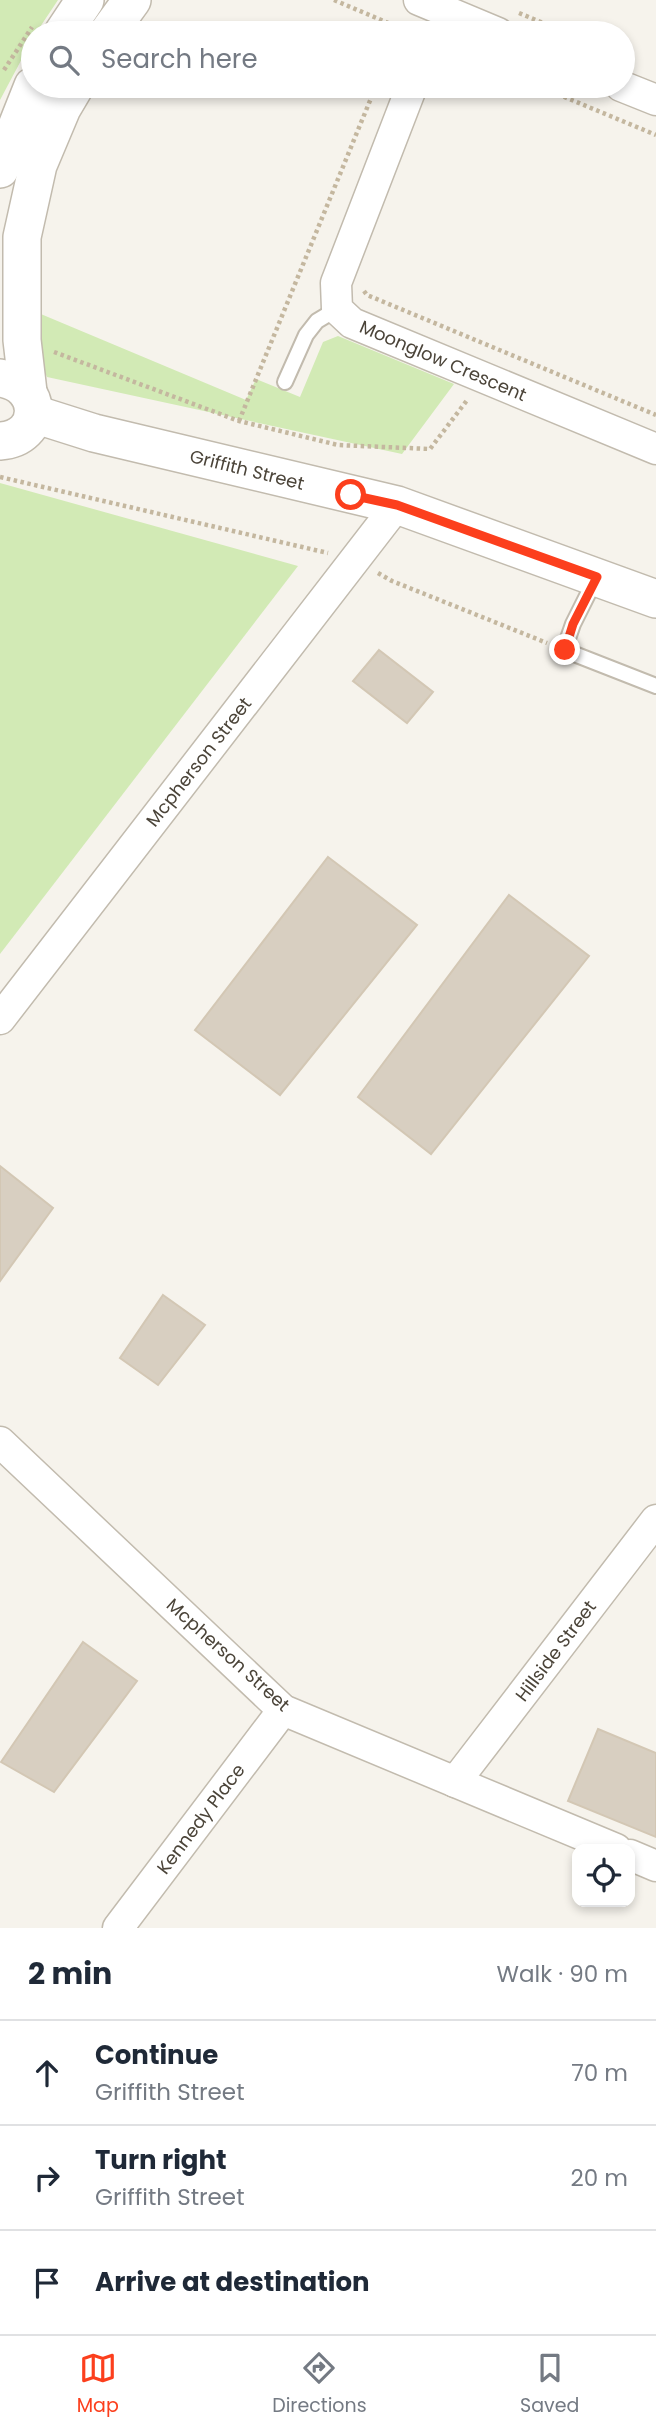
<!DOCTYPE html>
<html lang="en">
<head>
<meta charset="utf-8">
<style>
	:root { --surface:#fff; --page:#f6f6f7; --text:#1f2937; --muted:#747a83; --line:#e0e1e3; --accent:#fc3f1d }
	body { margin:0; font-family:Poppins,sans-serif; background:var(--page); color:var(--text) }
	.controls { position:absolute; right:21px; bottom:21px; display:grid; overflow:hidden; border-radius:14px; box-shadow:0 4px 10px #0003 }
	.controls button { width:63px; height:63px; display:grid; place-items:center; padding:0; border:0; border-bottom:2px solid var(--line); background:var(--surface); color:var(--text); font:35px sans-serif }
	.stop { position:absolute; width:21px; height:21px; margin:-16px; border:5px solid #fc3f1d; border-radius:50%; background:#fff }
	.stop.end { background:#fc3f1d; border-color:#fff; box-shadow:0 2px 7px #0008 }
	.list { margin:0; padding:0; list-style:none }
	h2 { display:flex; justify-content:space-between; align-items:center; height:91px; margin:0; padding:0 28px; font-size:30px }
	h2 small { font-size:23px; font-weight:400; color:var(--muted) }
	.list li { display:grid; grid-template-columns:46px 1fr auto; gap:21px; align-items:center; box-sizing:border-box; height:105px; padding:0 28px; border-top:2px solid var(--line) }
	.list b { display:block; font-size:26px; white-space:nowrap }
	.list p { margin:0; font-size:23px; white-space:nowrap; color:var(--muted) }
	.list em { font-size:23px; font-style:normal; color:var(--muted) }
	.icon { flex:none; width:38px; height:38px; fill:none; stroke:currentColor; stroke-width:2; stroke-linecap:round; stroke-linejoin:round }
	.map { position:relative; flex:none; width:656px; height:1928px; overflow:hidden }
	.search { position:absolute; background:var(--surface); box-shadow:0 4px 10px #0003; left:21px; right:21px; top:21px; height:77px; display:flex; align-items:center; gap:18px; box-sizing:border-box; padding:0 24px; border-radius:38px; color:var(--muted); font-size:26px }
	.sheet { height:406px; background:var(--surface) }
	nav { display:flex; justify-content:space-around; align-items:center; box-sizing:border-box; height:98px; border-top:2px solid var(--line); background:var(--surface); font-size:19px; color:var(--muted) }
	nav a { display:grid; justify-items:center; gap:4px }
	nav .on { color:var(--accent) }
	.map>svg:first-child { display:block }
	.green { fill:#d2eab5 }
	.building { fill:#d8cfc1; stroke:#d3c7b4; stroke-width:2 }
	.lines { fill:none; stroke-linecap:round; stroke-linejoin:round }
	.service-casing { stroke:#c2bbae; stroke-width:18 }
	.minor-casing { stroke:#c2bbae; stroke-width:33 }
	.tertiary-casing { stroke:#c2bbae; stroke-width:40 }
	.path { stroke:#c4b79f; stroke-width:4.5; stroke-dasharray:3.5 3.5; stroke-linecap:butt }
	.service { stroke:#fff; stroke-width:14 }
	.minor { stroke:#fff; stroke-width:30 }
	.tertiary { stroke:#fff; stroke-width:37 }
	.route { stroke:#fc3f1d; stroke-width:9 }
	.labels { text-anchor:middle; stroke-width:7; stroke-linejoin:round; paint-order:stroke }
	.street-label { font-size:18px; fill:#4b4439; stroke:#fff }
</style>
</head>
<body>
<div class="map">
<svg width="656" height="1928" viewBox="0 0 656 1928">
	<rect width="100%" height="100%" fill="#f6f3ec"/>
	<g class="green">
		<polygon points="0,0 58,0 36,33 33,33 33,38 0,100"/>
		<polygon points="36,312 246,400 256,379 300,397 323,342 338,336 454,384 402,454 47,377 35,352"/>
		<polygon points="0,483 298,566 0,954"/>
	</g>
	<g class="building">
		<polygon points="379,650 433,692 407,723 353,681"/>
		<polygon points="328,857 417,925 280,1095 195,1030"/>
		<polygon points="509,895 589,956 431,1154 358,1097"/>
		<polygon points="0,1166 53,1208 0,1281"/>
		<polygon points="163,1295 205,1325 158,1385 120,1358"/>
		<polygon points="83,1642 137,1681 54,1792 1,1762"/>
		<polygon points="598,1729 656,1753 656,1837 568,1801"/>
	</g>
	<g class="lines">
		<g class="service-casing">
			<g id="service">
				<polyline points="285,382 306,335 317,321 337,309"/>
				<polyline points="596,578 573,624 564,650 656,686"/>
			</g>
		</g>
		<g class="minor-casing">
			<g id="minor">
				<polyline points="419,0 498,33"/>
				<polyline points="412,86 336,283 337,309 352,323 656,449"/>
				<polyline points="621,86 656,100"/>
				<polyline points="0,1019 397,505"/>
				<polyline points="0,1442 283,1710 616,1849"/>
				<polyline points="455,1782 656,1520"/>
				<polyline points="630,1855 656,1866"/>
				<polyline points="118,1928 283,1710"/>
			</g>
		</g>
		<g class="tertiary-casing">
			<g id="tertiary">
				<polyline points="63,33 85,0"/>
				<polyline points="108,33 132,0"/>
				<polyline points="0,169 33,86"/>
				<path d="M0 378C44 384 45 438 0 441"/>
				<polyline points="28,392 22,340 22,237 38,165 62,108 75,86"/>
				<polyline points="34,414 94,433 397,505 656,599"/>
			</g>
		</g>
		<g class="path">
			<polyline points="334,0 400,28"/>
			<polyline points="519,13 567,33"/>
			<polyline points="398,33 400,28 413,33"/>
			<polyline points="4,70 32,27"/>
			<polyline points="538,86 656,135"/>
			<polyline points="364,291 367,295 656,415"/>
			<polyline points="54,352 239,421 338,445 430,449 468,399"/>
			<polyline points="239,421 376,86"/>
			<polyline points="0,477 328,553"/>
			<polyline points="378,573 392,581 547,643"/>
		</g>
		<use href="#service" class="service"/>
		<use href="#minor" class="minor"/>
		<use href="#tertiary" class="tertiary"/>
	</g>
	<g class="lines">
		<polyline class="route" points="351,495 397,505 597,577 573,624 565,650"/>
	</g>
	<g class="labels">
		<g class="street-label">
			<text transform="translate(443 361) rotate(23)" y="6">Moonglow Crescent</text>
			<text transform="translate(247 470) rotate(14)" y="6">Griffith Street</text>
			<text transform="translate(199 762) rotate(-52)" y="6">Mcpherson Street</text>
			<text transform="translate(556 1651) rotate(-53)" y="6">Hillside Street</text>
			<text transform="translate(228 1655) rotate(42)" y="6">Mcpherson Street</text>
			<text transform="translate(201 1819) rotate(-53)" y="6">Kennedy Place</text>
		</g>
	</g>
</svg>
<div class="controls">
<button><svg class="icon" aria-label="locate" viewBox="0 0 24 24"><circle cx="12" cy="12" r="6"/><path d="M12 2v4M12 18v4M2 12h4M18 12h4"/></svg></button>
</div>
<div class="stop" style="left:351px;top:495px"></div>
<div class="stop end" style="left:565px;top:650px"></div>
<div class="search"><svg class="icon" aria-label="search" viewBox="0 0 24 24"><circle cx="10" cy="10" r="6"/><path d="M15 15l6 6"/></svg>Search here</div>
</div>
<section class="sheet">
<h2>2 min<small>Walk · 90 m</small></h2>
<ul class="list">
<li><svg class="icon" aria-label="ahead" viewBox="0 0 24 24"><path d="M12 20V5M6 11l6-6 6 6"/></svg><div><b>Continue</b><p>Griffith Street</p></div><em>70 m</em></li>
<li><svg class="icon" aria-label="right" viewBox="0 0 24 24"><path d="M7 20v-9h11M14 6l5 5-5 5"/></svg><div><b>Turn right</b><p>Griffith Street</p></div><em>20 m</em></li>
<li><svg class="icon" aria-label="arrive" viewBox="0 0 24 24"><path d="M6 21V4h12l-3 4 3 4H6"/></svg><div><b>Arrive at destination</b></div></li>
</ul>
</section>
<nav>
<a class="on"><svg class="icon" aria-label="map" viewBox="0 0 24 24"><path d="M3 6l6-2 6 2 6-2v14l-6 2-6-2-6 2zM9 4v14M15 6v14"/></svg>Map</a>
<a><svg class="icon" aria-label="directions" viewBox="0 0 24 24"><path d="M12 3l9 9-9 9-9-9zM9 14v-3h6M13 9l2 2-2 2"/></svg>Directions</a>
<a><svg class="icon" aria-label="saved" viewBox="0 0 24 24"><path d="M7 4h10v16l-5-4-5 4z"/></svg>Saved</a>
</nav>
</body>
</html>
